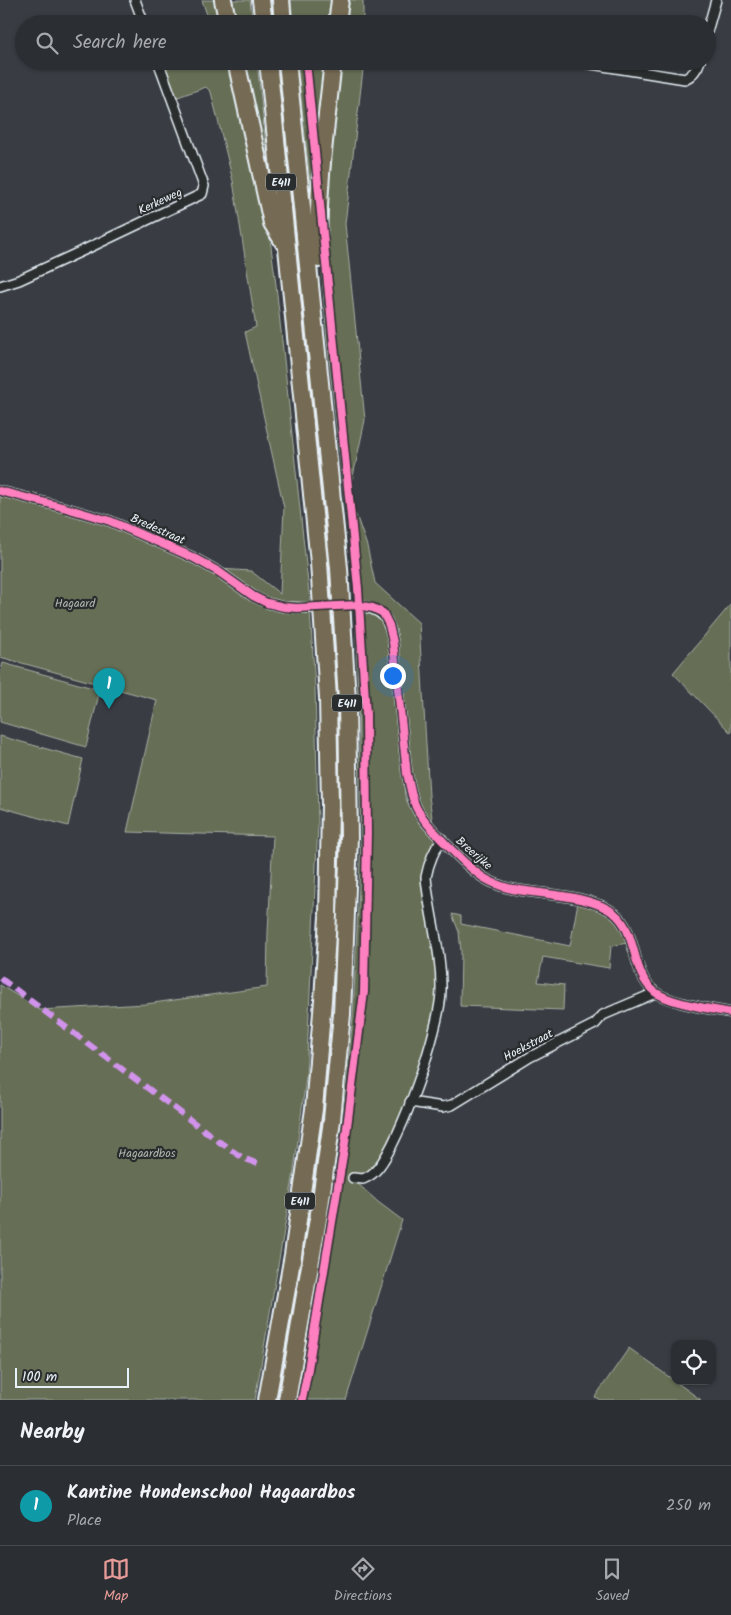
<!DOCTYPE html>
<html lang="en">
<head>
<meta charset="utf-8">
<style>
	:root { --surface:#2b2e32; --page:#33363a; --text:#f1f3f6; --muted:#a6a8ac; --line:#474a4d; --accent:#e69b98 }
	body { margin:0; font-family:Kalam,sans-serif; background:var(--page); color:var(--text) }
	.controls { position:absolute; right:15px; bottom:15px; display:grid; overflow:hidden; border-radius:10px; box-shadow:0 1px 4px #0004 }
	.controls button { width:45px; height:45px; display:grid; place-items:center; padding:0; border:0; border-bottom:1px solid var(--line); background:var(--surface); color:var(--text); font:25px sans-serif }
	.scale { position:absolute; left:15px; bottom:12px; width:114px; box-sizing:border-box; padding-left:5px; border:2px solid #e8f1f8; border-top:0; font-size:14px; line-height:18px; white-space:nowrap; color:#e8f1f8; -webkit-text-stroke:4px #2a2d2e; paint-order:stroke }
	.you { position:absolute; left:392px; top:675px; width:18px; height:18px; margin:-12px; border:4px solid #fff; border-radius:50%; background:#1a73e8; box-shadow:0 0 0 8px #1a73e833 }
	.badge { display:grid; place-items:center; width:32px; height:32px; border-radius:50%; background:var(--accent); color:#fff; font-size:16px; font-weight:700 }
	.pin { position:absolute; translate:-50% -41px; filter:drop-shadow(0 1px 2px #0008) }
	.pin::after { content:''; position:absolute; top:26px; width:18px; height:15px; background:inherit; clip-path:polygon(0 0,100% 0,50% 100%) }
	.list { margin:0; padding:0; list-style:none }
	h2 { display:flex; justify-content:space-between; align-items:center; height:65px; margin:0; padding:0 20px; font-size:21px }
	h2 small { font-size:16px; font-weight:400; color:var(--muted) }
	.list li { display:grid; grid-template-columns:32px 1fr auto; gap:15px; align-items:center; box-sizing:border-box; height:80px; padding:0 20px; border-top:1px solid var(--line) }
	.list b { display:block; font-size:19px; white-space:nowrap }
	.list p { margin:0; font-size:16px; white-space:nowrap; color:var(--muted) }
	.list em { font-size:16px; font-style:normal; color:var(--muted) }
	.icon { flex:none; width:28px; height:28px; fill:none; stroke:currentColor; stroke-width:2; stroke-linecap:round; stroke-linejoin:round }
	.map { position:relative; flex:none; width:731px; height:1400px; overflow:hidden }
	.search { position:absolute; background:var(--surface); box-shadow:0 1px 4px #0004; left:15px; right:15px; top:15px; height:55px; display:flex; align-items:center; gap:12px; box-sizing:border-box; padding:0 18px; border-radius:28px; color:var(--muted); font-size:19px }
	.sheet { height:145px; background:var(--surface) }
	nav { display:flex; justify-content:space-around; align-items:center; box-sizing:border-box; height:70px; border-top:1px solid var(--line); background:var(--surface); font-size:14px; color:var(--muted) }
	nav a { display:grid; justify-items:center; gap:2px }
	nav .on { color:var(--accent) }
	.map>svg:first-child { display:block }
	.green { fill:#666e54; stroke:#a7b0a6 }
	.lines { fill:none; stroke-linecap:round; stroke-linejoin:round }
	.minor-tunnel { stroke:#53585e; stroke-width:9; stroke-dasharray:9 4.5; stroke-linecap:butt }
	.minor-casing { stroke:#e8f1f8; stroke-width:12 }
	.motorway-casing { stroke:#e8f1f8; stroke-width:20 }
	.minor { stroke:#2a2d2e; stroke-width:9 }
	.motorway { stroke:#746b52; stroke-width:16 }
	.quiet { stroke:#d193ec; stroke-width:6; stroke-dasharray:12 6; stroke-linecap:butt }
	.cycleway-casing { stroke:#2a2d2e; stroke-width:11 }
	.cycleway { stroke:#ff80c0; stroke-width:8 }
	.labels { text-anchor:middle; stroke-width:4.5; stroke-linejoin:round; paint-order:stroke }
	.shield { fill:#2a2d2e; stroke:#afb6bb; stroke-width:1 }
	.shield-label { font-size:11px; font-weight:bold; fill:#e8f1f8 }
	.street-label { font-size:12px; fill:#e8f1f8; stroke:#2a2d2e }
	.park-label { font-size:12px; fill:#aeb6ae; stroke:#2a2d2e }
</style>
</head>
<body>
<div class="map">
<svg width="731" height="1400" viewBox="0 0 731 1400">
	<rect width="100%" height="100%" fill="#393d43"/>
	<filter id="ink" filterUnits="userSpaceOnUse"><feTurbulence type="fractalNoise" baseFrequency=".02" numOctaves="2"/><feDisplacementMap in="SourceGraphic" scale="10" xChannelSelector="R" yChannelSelector="G"/><feConvolveMatrix kernelMatrix="1 2 1 2 8 2 1 2 1" color-interpolation-filters="sRGB"/></filter>
	<g filter="url(#ink)">
		<g class="green">
			<polygon points="202,0 215,0 220,24 210,24"/>
			<polygon points="225,0 250,0 253,24 231,24"/>
			<polygon points="291,0 336,0 333,24 293,24"/>
			<polygon points="344,0 363,0 363,24 341,24"/>
			<polygon points="161,61 229,61 268,224 276,285 310,602 294,606 266,601 219,569 251,571 280,594 284,508 245,332 256,327 233,181 211,92 206,87 175,98"/>
			<polygon points="240,61 257,61 268,166 264,167"/>
			<polygon points="297,61 329,61 316,190 311,191"/>
			<polygon points="337,61 364,61 345,224 365,420 349,495 367,546 375,583 419,623 429,796 433,825 418,803 412,779 394,635 387,612 369,603 355,600 327,340 322,276 321,229"/>
			<polygon points="0,493 110,525 192,559 251,598 310,611 315,687 318,824 306,1077 293,1178 255,1400 0,1400 0,985 40,1010 146,1004 267,987 268,933 273,836 127,832 157,700 0,657"/>
			<polygon points="731,604 731,733 673,673"/>
			<polygon points="355,608 372,614 386,625 391,647 405,797 417,821 435,841 427,858 423,881 426,910 437,978 438,998 435,1019 397,1129 373,1169 358,1176 355,1181 378,1202 402,1220 346,1400 297,1400 306,1358 341,1134 353,1016 361,841 358,695"/>
			<polygon points="3,663 100,690 86,747 0,722 0,674"/>
			<polygon points="0,736 83,759 68,826 0,807"/>
			<path d="M578 902C604 911 618 914 627 943L611 946 609 968 543 957 538 982 564 985 563 1010 460 1006 461 952 459 932 452 914 461 916V924L570 946Z"/>
			<polygon points="629,1348 701,1400 600,1400 595,1397"/>
		</g>
		<g class="lines">
			<polyline class="minor-tunnel" points="320,607 357,605"/>
			<g class="minor-casing">
				<g id="minor">
					<polyline points="135,0 144,24"/>
					<polyline points="707,32 716,0"/>
					<path d="M572 61 685 79C693 75 697 70 700 61"/>
					<polyline points="0,286 19,280 82,251 202,194 204,186 158,61"/>
					<polyline points="0,491 66,508 110,521 192,557 219,572 253,596 267,603 284,607 311,608"/>
					<path d="M357 605C384 610 388 616 393 642L407 774C410 785 411 796 416 807 424 824 467 867 484 878 491 882 500 886 508 888 539 895 589 894 614 913 639 933 630 973 655 992 669 1003 712 1009 731 1013"/>
					<polyline points="410,1102 443,1107 452,1105 530,1057 595,1024 603,1015 655,993"/>
					<path d="M353 1178 363 1179C368 1177 374 1173 378 1168 401 1140 441 1027 441 990 442 952 429 915 426 877 429 862 433 851 442 839"/>
				</g>
			</g>
			<g class="motorway-casing">
				<g id="motorway">
					<polyline points="223,0 228,24"/>
					<polyline points="261,0 264,24"/>
					<polyline points="281,0 283,24"/>
					<polyline points="337,24 340,0"/>
					<polyline points="236,61 272,223 284,243"/>
					<path d="M319 259C316 192 326 127 333 61"/>
					<polyline points="267,1400 293,1255 314,1109 323,1000 328,916 330,805 328,698 319,563 268,61"/>
					<polyline points="287,1400 319,1213 332,1120 342,1014 349,837 347,700 339,568 287,61"/>
				</g>
			</g>
			<use href="#minor" class="minor"/>
			<use href="#motorway" class="motorway"/>
			<polyline class="quiet" points="0,978 221,1143 243,1158 263,1166"/>
			<g class="cycleway-casing">
				<g id="cycleway">
					<path d="M0 491 66 508 110 521 192 557 219 572 253 596 267 603 284 607 297 608 357 605 373 608 383 613 389 625 393 642 407 774C410 785 411 796 416 807 424 824 467 867 484 878 491 882 500 886 508 888 539 895 589 894 614 913 639 933 630 973 655 992 669 1003 712 1009 731 1013"/>
					<polyline points="302,1400 307,1375 345,1143 364,992 367,833 366,714 358,588 306,61"/>
				</g>
			</g>
			<use href="#cycleway" class="cycleway"/>
		</g>
	</g>
	<g class="labels">
		<g class="shield">
			<rect x="266" y="173.5" width="30" height="17" rx="4"/>
			<rect x="332" y="694.5" width="30" height="17" rx="4"/>
			<rect x="285" y="1192.5" width="30" height="17" rx="4"/>
		</g>
		<g class="shield-label">
			<text x="281" y="186">E411</text>
			<text x="347" y="707">E411</text>
			<text x="300" y="1205">E411</text>
		</g>
		<g class="street-label">
			<text transform="translate(160 201) rotate(-25)" y="4">Kerkeweg</text>
			<text transform="translate(158 529) rotate(24)" y="4">Bredestraat</text>
			<text transform="translate(474 853) rotate(41)" y="4">Breerijke</text>
			<text transform="translate(528 1045) rotate(-28)" y="4">Hoekstraat</text>
		</g>
		<g class="park-label">
			<text x="75" y="607">Hagaard</text>
			<text x="147" y="1157">Hagaardbos</text>
		</g>
	</g>
</svg>
<div class="controls">
<button><svg class="icon" aria-label="locate" viewBox="0 0 24 24"><circle cx="12" cy="12" r="6"/><path d="M12 2v4M12 18v4M2 12h4M18 12h4"/></svg></button>
</div>
<div class="scale">100 m</div>
<div class="you"></div>
<div class="pin badge" style="left:109px;top:709px;background:#0f9aa8">1</div>
<div class="search"><svg class="icon" aria-label="search" viewBox="0 0 24 24"><circle cx="10" cy="10" r="6"/><path d="M15 15l6 6"/></svg>Search here</div>
</div>
<section class="sheet">
<h2>Nearby<small></small></h2>
<ul class="list">
<li><span class="badge" style="background:#0f9aa8">1</span><div><b>Kantine Hondenschool Hagaardbos</b><p>Place</p></div><em>250 m</em></li>
</ul>
</section>
<nav>
<a class="on"><svg class="icon" aria-label="map" viewBox="0 0 24 24"><path d="M3 6l6-2 6 2 6-2v14l-6 2-6-2-6 2zM9 4v14M15 6v14"/></svg>Map</a>
<a><svg class="icon" aria-label="directions" viewBox="0 0 24 24"><path d="M12 3l9 9-9 9-9-9zM9 14v-3h6M13 9l2 2-2 2"/></svg>Directions</a>
<a><svg class="icon" aria-label="saved" viewBox="0 0 24 24"><path d="M7 4h10v16l-5-4-5 4z"/></svg>Saved</a>
</nav>
</body>
</html>
